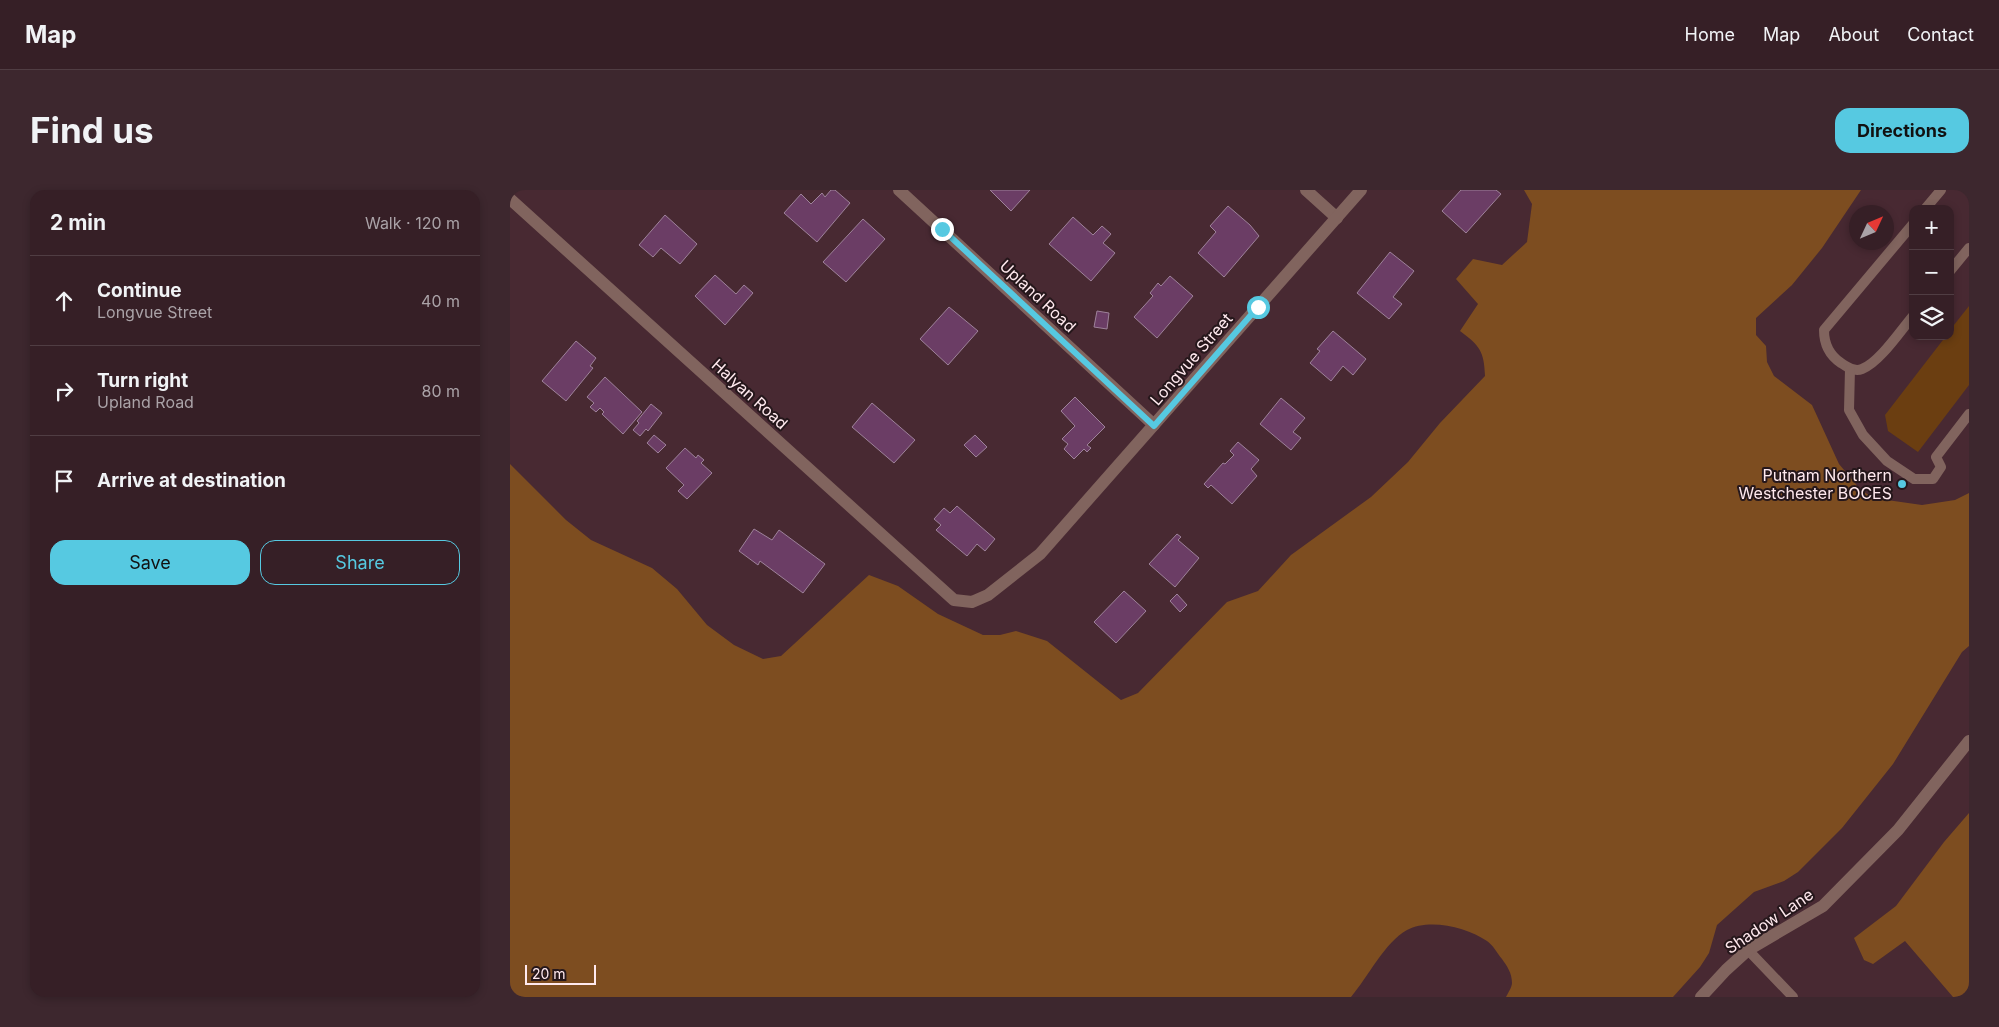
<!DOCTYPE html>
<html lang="en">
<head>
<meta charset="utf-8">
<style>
	:root { --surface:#361f26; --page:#3d272e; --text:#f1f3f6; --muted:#aaa2a7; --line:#503d43; --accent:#56c9e1 }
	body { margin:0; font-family:Inter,sans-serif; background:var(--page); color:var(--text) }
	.controls { position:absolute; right:15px; top:15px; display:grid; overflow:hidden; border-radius:10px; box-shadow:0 2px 8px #0003 }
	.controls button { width:45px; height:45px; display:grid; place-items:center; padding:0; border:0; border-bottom:1px solid var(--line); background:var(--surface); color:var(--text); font:25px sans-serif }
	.compass { position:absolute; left:1339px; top:15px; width:45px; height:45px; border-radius:50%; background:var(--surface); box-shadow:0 2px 8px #0003; rotate:46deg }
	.scale { position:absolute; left:15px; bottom:12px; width:71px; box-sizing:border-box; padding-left:5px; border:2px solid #ffe9ee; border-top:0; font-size:14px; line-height:18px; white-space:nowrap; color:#ffe9ee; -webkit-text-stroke:4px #25171b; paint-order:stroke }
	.stop { position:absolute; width:15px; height:15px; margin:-11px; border:4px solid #56c9e1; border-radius:50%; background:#fff }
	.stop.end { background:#56c9e1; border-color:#fff; box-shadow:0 1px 5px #0008 }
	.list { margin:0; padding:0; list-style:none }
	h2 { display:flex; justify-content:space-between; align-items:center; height:65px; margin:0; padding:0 20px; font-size:21px }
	h2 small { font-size:16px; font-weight:400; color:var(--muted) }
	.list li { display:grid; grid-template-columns:32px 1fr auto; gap:15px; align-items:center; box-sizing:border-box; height:90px; padding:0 20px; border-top:1px solid var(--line) }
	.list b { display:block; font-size:19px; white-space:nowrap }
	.list p { margin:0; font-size:16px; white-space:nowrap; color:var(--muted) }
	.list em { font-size:16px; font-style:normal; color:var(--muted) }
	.actions { display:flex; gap:10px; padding:15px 20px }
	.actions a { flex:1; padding:11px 0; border:1px solid var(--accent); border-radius:15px; text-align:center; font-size:18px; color:var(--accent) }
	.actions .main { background:var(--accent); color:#111 }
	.icon { flex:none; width:28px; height:28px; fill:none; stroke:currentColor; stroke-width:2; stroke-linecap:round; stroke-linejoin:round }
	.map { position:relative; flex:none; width:1459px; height:807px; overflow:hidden; border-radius:15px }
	header { display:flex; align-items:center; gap:30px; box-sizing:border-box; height:70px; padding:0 25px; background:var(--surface); border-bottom:1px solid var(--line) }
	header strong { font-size:24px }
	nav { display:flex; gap:28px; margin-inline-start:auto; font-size:18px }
	.intro { display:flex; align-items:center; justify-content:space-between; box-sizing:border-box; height:120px; padding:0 30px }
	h1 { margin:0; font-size:35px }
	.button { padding:12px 22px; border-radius:15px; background:var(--accent); color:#111; font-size:18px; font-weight:700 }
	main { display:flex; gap:30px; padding:0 30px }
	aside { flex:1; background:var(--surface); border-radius:15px; box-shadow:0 2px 8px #0003 }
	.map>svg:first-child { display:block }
	.green { fill:#6b3e11 }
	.forest { fill:#7d4d20 }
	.building { fill:#6b3d65; stroke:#9e829a }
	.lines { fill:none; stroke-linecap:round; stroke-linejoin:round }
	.lane { stroke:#81645e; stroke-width:10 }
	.street { stroke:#81645e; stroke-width:12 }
	.route { stroke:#56c9e1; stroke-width:6 }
	.poi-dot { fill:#56c9e1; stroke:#25171b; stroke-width:2 }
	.labels { text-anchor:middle; stroke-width:4; stroke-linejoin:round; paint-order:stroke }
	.street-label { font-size:16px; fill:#ffe9ee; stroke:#25171b }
	.poi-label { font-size:16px; fill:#ffe9ee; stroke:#25171b; text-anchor:end }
</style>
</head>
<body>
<header>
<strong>Map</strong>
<nav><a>Home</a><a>Map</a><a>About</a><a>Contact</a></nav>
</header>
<div class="intro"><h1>Find us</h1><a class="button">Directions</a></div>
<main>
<aside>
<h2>2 min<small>Walk · 120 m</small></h2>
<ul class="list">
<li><svg class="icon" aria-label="ahead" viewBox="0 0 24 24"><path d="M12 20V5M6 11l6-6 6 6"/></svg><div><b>Continue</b><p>Longvue Street</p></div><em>40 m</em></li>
<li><svg class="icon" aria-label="right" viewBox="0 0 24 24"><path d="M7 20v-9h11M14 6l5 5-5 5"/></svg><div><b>Turn right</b><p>Upland Road</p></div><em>80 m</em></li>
<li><svg class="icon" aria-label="arrive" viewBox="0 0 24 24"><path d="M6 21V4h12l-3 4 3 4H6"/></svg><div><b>Arrive at destination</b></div></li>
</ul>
<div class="actions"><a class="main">Save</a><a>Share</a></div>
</aside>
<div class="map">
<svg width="1459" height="807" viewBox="0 0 1459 807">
	<rect width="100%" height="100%" fill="#482932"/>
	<polygon class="green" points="1459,116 1459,195 1408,262 1378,241 1375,225 1436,146 1440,146 1440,140"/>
	<g class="forest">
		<path d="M1014 0H1351L1312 58 1282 95 1246 128V145L1256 156 1257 172 1264 186 1302 215 1329 274 1350 299 1363 308 1412 315 1445 310 1459 303V456L1452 462 1383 574 1332 638 1288 682 1274 691 1244 702 1207 735 1199 763 1190 777 1163 807H996C998 803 1002 797 1002 793 1002 783 997 776 992 769 987 763 983 755 977 751 957 737 919 728 897 740 875 752 858 787 841 807H0V274L56 330 81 350 142 378 167 399 197 435 224 455 253 469 271 466 359 385 388 396 428 424 473 445H490L506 441 537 451 611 510 628 503 717 412 748 401 781 365 861 307 898 272 930 233 975 186C974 161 970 156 950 141L968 114 946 89 963 69 992 75 1017 52 1022 14Z"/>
		<polygon points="1459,623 1459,807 1443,807 1395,751 1363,774 1354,770 1344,748 1386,716 1434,652"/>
	</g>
	<g class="building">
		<polygon points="321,0 325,0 340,13 307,52 274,23 291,4 301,14 312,3 315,7"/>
		<polygon points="480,0 520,0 501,21"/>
		<polygon points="951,0 986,0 991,4 956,43 932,21"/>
		<polygon points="718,16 740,35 749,46 714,87 688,63 706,42 700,36"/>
		<polygon points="155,25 187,54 170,74 151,58 143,67 129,55"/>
		<polygon points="563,27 583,45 592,36 601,44 593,53 605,63 581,91 539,54"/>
		<polygon points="353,29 375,49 336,92 313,72"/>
		<polygon points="880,62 904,81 883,107 892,114 879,129 847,103"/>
		<polygon points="205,85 226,104 234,95 243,103 215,135 185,106"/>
		<polygon points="660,86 683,106 647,148 624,127 643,106 640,103 648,93 651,96"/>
		<polygon points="439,117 468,141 438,175 410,149"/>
		<polygon points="587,121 599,123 597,139 584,137"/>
		<polygon points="823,141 856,169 843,185 833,176 821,191 800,173 810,161 807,159"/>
		<polygon points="66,151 86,168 80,176 83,178 56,211 32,191"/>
		<polygon points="95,187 132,222 113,244 92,224 94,222 90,218 86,222 80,217 84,213 77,207"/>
		<polygon points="565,207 595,237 577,255 581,258 577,262 574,259 564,269 554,259 558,254 552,249 565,236 551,221"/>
		<polygon points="771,208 795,228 783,242 791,248 781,260 750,234"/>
		<polygon points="362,213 405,250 384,273 342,237"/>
		<polygon points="141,214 152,223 138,241 136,239 130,246 123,240 129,233 127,231"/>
		<polygon points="144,245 156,255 148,263 137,253"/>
		<polygon points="465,245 477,257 466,267 454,255"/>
		<polygon points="728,252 749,270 741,279 747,286 722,314 701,295 698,298 694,294 713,273 715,274 724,265 720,261"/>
		<polygon points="175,258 186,268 188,265 194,270 191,273 202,283 177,309 168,301 174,295 156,278"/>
		<polygon points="447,316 485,349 475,361 467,354 457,366 426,340 431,335 424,329 434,318 440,323"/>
		<polygon points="244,339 262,350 269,340 315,374 293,403 250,371 248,375 229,361"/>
		<polygon points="667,344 671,347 668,350 689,368 665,397 639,374"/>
		<polygon points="614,401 636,421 606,453 584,432"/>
		<polygon points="667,404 677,415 670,422 660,411"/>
	</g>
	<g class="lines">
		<g class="lane">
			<polyline points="1415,19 1431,0"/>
			<path d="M1403 34 1314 140C1314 153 1319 165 1331 173 1337 177 1344 182 1352 179 1369 173 1391 140 1403 126"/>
			<polyline points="1440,81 1459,58"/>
			<polyline points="1340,179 1339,220 1353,245 1377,271 1404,289 1423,289 1431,277 1426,267 1459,224"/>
			<polyline points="1238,760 1283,807"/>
		</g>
		<g class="street">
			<polyline points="389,0 644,235"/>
			<polyline points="796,0 827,28"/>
			<polyline points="0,9 444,410 462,412 478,405 530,364 851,0"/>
			<polyline points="1191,807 1216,780 1238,760 1313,716 1388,640 1459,551"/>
		</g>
	</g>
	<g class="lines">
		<polyline class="route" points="432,39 644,236 748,117"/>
	</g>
	<circle class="poi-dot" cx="1392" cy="294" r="5"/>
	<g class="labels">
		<g class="street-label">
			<text transform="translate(528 106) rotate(43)" y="6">Upland Road</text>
			<text transform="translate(681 169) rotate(-49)" y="6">Longvue Street</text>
			<text transform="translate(240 204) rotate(42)" y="6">Halyan Road</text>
			<text transform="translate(1259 731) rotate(-34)" y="6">Shadow Lane</text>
		</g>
		<g class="poi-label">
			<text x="1382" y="291">Putnam Northern<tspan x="1382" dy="18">Westchester BOCES</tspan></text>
		</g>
	</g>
</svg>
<div class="controls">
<button>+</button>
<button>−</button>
<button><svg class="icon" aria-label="layers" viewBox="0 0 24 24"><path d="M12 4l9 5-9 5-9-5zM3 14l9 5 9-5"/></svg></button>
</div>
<svg class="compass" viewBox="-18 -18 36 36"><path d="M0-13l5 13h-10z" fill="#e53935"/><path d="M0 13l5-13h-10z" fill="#aaa2a7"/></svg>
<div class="scale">20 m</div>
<div class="stop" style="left:748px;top:117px"></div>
<div class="stop end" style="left:432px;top:39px"></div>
</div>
</main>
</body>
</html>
